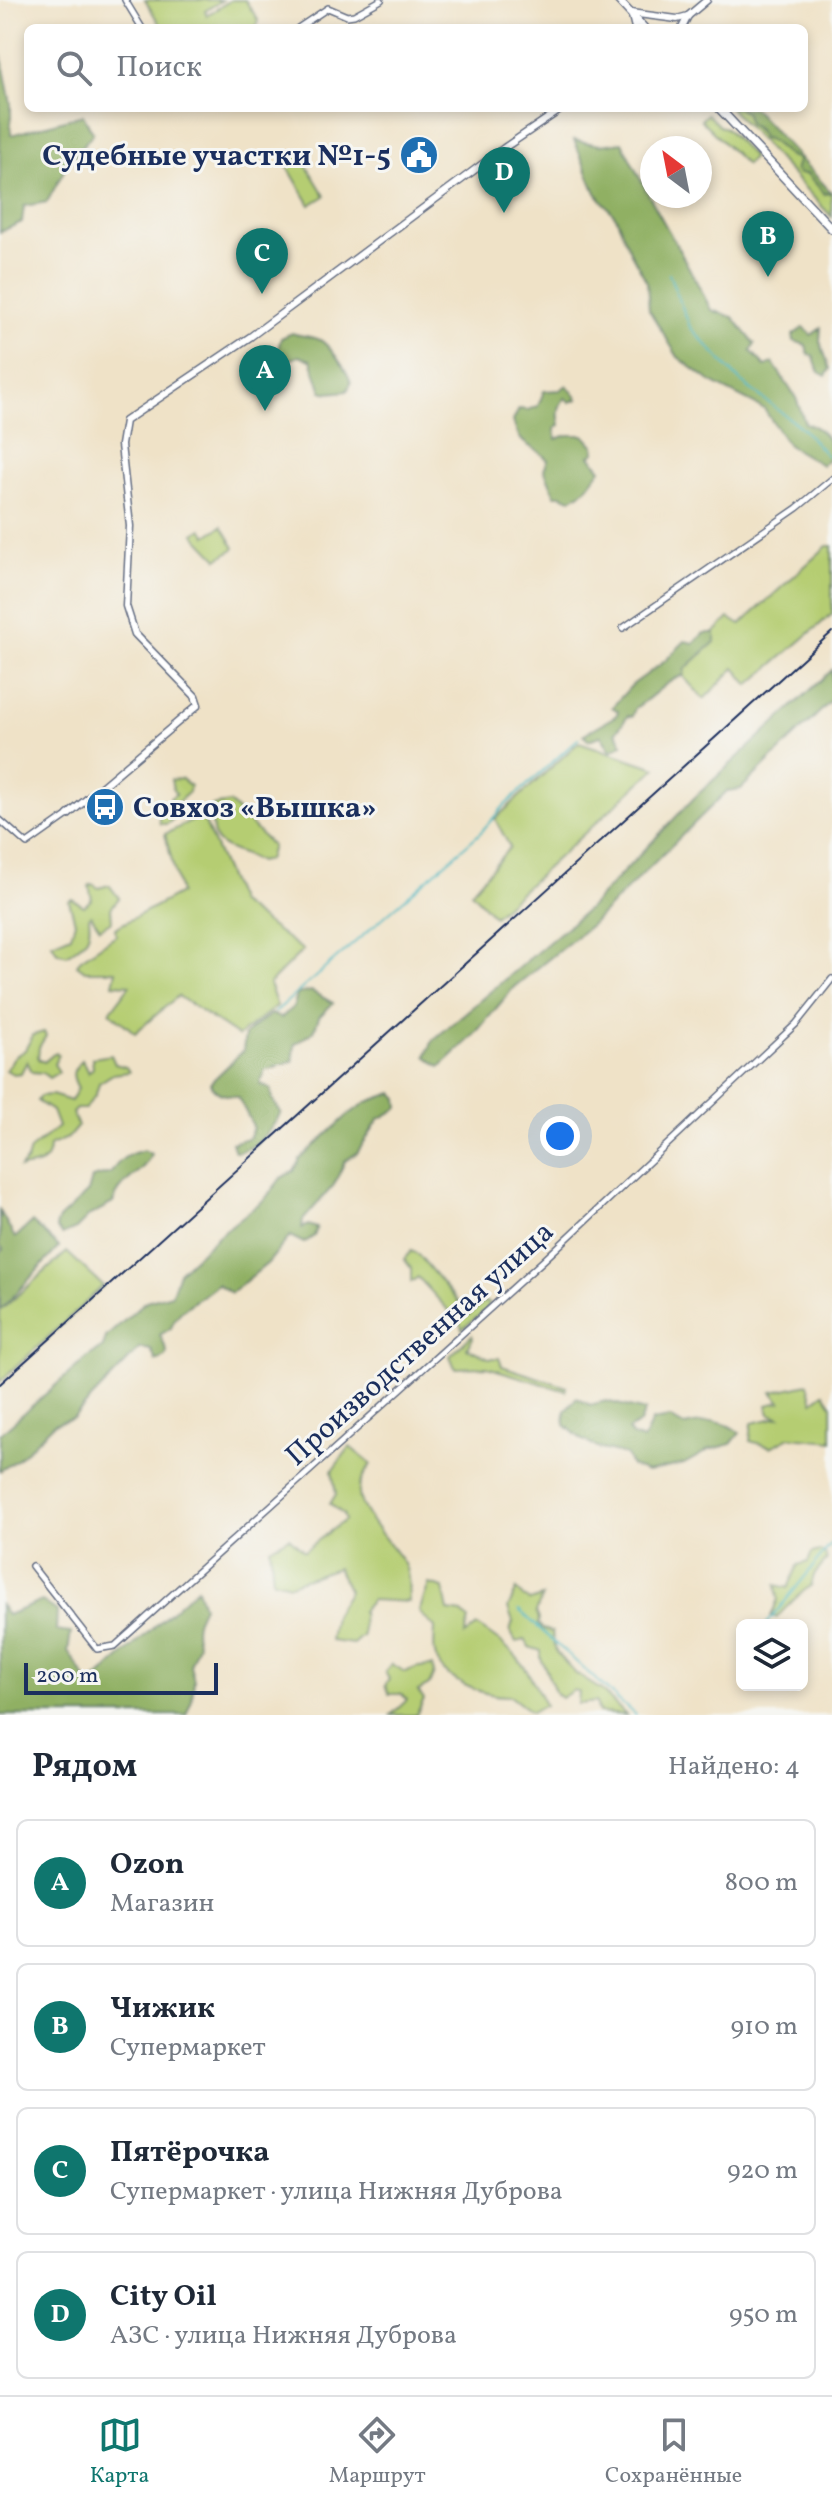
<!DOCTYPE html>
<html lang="ru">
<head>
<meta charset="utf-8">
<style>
	:root { --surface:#fff; --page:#f2f2f3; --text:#1f2937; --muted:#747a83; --line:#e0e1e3; --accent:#0f766e }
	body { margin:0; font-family:Vollkorn,serif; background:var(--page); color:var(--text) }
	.controls { position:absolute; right:24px; bottom:24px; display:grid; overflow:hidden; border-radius:12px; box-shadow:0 4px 12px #0003 }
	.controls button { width:72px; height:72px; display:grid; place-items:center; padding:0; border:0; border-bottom:2px solid var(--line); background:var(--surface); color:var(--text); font:40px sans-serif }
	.compass { position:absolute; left:640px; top:136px; width:72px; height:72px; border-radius:50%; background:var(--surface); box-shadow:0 4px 12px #0003; rotate:328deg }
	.scale { position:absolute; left:24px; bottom:20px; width:194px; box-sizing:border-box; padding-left:8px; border:4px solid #1b2f5e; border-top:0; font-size:22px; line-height:28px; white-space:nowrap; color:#1b2f5e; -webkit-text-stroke:6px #f6f6f2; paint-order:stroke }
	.you { position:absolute; left:560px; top:1136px; width:28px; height:28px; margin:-20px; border:6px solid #fff; border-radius:50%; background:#1a73e8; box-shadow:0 0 0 12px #1a73e833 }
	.badge { display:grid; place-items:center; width:52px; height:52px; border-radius:50%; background:var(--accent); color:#fff; font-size:26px; font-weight:700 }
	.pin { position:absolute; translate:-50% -66px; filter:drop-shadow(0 2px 4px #0008) }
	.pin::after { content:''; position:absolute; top:42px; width:28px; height:24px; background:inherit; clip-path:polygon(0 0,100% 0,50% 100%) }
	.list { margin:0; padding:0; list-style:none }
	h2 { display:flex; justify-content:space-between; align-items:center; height:104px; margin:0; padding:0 32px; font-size:34px }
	h2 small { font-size:26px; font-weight:400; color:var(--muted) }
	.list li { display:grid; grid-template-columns:52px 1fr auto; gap:24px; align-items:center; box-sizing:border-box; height:128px; margin:0 16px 16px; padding:0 16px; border:2px solid var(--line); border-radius:12px }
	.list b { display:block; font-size:30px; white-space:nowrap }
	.list p { margin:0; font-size:26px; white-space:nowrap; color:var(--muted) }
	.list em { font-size:26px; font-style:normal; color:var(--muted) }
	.icon { flex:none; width:44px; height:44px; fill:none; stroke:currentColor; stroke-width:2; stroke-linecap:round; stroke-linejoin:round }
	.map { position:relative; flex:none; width:832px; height:1715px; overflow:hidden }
	.search { position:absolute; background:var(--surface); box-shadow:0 4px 12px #0003; left:24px; right:24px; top:24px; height:88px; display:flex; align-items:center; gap:20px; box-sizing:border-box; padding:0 28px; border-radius:12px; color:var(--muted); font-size:30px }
	.sheet { height:680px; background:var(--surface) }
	nav { display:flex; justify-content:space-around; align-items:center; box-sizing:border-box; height:112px; border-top:2px solid var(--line); background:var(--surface); font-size:22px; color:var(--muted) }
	nav a { display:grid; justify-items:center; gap:4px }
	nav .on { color:var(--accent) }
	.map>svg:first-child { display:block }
	.green { fill:#b5cd72; stroke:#687e68; stroke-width:2 }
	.forest { fill:#90b064; stroke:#567061; stroke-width:2 }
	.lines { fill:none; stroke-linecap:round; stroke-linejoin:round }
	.stream { stroke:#43b3bc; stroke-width:2 }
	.minor-casing { stroke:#656e83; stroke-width:8 }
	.tertiary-casing { stroke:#656e83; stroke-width:9 }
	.secondary-casing { stroke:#656e83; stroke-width:10 }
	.minor { stroke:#fff; stroke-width:5 }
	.tertiary { stroke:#fff; stroke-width:6 }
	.secondary { stroke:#fff; stroke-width:7 }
	.rail { stroke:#1b2f5e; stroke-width:2 }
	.labels { text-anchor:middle; stroke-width:6; stroke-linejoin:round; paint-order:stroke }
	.poi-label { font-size:30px; font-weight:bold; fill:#1b2f5e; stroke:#f6f6f2; text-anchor:end }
	.street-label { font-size:30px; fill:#1b2f5e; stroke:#f6f6f2 }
</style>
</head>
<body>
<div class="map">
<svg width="832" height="1715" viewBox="0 0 832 1715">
	<rect width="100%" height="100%" fill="#f6f6f2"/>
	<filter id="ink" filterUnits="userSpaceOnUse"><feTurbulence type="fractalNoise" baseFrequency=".0125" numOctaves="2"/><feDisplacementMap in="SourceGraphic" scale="16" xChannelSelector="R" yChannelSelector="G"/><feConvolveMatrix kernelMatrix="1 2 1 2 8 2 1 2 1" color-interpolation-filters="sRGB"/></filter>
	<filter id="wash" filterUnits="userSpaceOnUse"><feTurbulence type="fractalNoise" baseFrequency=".006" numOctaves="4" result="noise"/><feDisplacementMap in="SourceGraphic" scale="32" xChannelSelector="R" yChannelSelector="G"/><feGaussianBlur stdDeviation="1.8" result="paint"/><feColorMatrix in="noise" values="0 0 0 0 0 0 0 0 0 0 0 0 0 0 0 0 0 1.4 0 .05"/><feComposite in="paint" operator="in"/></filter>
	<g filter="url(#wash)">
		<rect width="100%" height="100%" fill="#efe2c7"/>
		<g class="green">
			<polygon points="145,0 222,0 205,11 207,15 231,0 245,0 258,20 256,28 162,28"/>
			<polygon points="730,108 738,108 746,113 748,123 791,157 796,157 825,193 831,192 832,217"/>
			<polygon points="707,114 719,126 726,128 753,157 746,165 701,120"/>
			<polygon points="299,153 325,196 310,205 285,162"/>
			<polygon points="222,526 235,548 218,559 194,534 202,529 207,536"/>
			<polygon points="827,546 832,546 832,614 749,685 735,668 704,699 677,670 729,618 740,625"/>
			<polygon points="579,742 656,768 494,916 471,892 510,847 495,819"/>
			<polygon points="182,779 190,786 189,792 178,802 177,816 167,824 160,824 159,815 154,810 157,807 167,808 171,805 170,798 176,794 173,790 171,780"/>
			<path d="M230 803 272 846 268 860 259 862C246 853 221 850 215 838 211 830 212 815 211 806Z"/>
			<polygon points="202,816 239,903 303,950 269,984 277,1006 238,1036 178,996 135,1033 110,1012 130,985 113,984 116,971 85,971 77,965 81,959 116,935 115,928 180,893 165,834"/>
			<path d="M92 884 99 888 109 885 119 898 111 908 112 921 100 928 91 915 89 917C92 941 84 941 67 955L57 952 52 943 71 935 75 922 69 901 72 899 84 906 92 899 89 886Z"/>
			<polygon points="44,1032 46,1036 39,1047 38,1059 44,1062 56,1052 59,1055 54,1064 59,1072 49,1078 43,1073 32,1072 27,1061 21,1073 13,1074 6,1070 14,1057 25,1050 33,1035"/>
			<path d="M111 1055 115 1064 126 1067 129 1072 113 1074 99 1083 96 1094 85 1109H76L72 1113 78 1126 68 1138 49 1146C49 1165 37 1166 20 1168L27 1160 30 1150 58 1127 52 1111 37 1101 40 1096 52 1095 71 1101 78 1088C71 1075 71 1071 82 1060L88 1073 93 1068 92 1058Z"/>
			<polygon points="411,1251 418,1254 469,1315 484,1302 489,1303 487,1309 462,1329 460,1323 418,1277 411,1282 411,1268 404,1259"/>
			<polygon points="67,1252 103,1286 0,1382 0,1311"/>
			<polygon points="472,1335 473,1338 467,1348 489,1358 499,1358 502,1366 567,1387 566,1391 487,1367 455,1368 450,1356"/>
			<polygon points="808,1384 813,1401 824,1393 832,1405 832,1441 790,1437 771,1447 750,1441 752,1423 779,1417 770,1414 767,1405 781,1402 772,1392"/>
			<path d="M350 1447 371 1464C366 1472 358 1483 359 1493 360 1514 393 1545 404 1564 410 1575 408 1589 409 1602L371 1600 362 1611 363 1635 353 1644 330 1641 334 1615 349 1591 337 1568 290 1584 273 1580 270 1548 289 1537 304 1551 345 1520 343 1514 330 1504 336 1494 332 1471Z"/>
			<path d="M820 1551 825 1554 827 1560 814 1575 811 1586C802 1591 783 1610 777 1618L771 1616 778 1599 776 1585 788 1588 798 1565 808 1562 812 1553Z"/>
			<path d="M429 1584 443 1588 448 1611 462 1613 469 1620 465 1635 477 1626C518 1652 524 1662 545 1705L531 1712 510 1696C485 1697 441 1681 435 1654 433 1646 435 1636 435 1628L419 1612Z"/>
			<polygon points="517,1589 523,1597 530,1601 542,1597 536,1612 539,1619 538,1624 543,1629 552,1632 556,1652 576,1674 601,1690 626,1715 599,1713 596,1702 578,1704 579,1692 574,1690 561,1698 556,1694 541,1658 541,1651 529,1647 526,1640 516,1642 510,1631 513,1622 508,1608"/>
			<polygon points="392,1664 405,1672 418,1667 432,1666 434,1673 429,1685 418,1691 424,1699 416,1715 391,1715 407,1700 402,1694 389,1694 385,1686 389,1679 385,1672"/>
		</g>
		<g class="forest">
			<polygon points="0,48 11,104 11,135 83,115 93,133 66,167 47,202 24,206 22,222 0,232"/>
			<path d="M738 108H753L831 192 825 194 807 174H799L795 170 798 161 796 158C782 156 776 139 762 138L757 128 748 123 746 113Z"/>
			<path d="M574 140 600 145 622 142C648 199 683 253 711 310L733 317 755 344 751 351 765 366 773 363 796 398 805 423C821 427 832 440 832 456L822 465 788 445 764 409 711 382 678 357 649 310 647 282 630 251 616 217 596 193Z"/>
			<polygon points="804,327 811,335 821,328 820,341 830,369 826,376 819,372 813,356 808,354 806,345 794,341 793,335"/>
			<path d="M292 333C301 336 310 336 318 339 329 343 348 372 351 383L347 391 328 393 322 391 311 360 299 356 287 361 282 359 278 349 281 338Z"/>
			<path d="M567 385 578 399 570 402 565 398C557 407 558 414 560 425L555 429 556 439 568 435H584L594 446 595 452 590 456 601 469 586 489 571 499 561 495H555L544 469 548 460C532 442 521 451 513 421L519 409 528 410 538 406 544 391 560 390Z"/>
			<path d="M704 633H715V642L685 669 684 675C662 683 655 696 635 708L632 717 628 716 616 732 623 744 611 751 601 736 588 740 584 734 617 715 618 711 612 707 632 685 665 661 685 641 694 643Z"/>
			<polygon points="832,670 832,700 741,789 727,791 592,924 514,987 473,1036 440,1067 426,1056 433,1040 588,909 694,798"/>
			<path d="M311 991 333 1003 319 1017 314 1031 295 1044 293 1061 265 1070 260 1084 271 1089 272 1099 281 1113C271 1130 256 1151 235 1152L232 1143 250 1137 253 1126 238 1097C226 1095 215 1095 210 1083L243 1051 245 1035 252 1028 271 1014 281 1018 294 1006 297 994Z"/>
			<path d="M393 1093 398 1098 399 1108 379 1119 357 1153 345 1161 334 1185 303 1220 302 1228 309 1225 317 1228 314 1236 304 1243 290 1236 268 1263 231 1293 217 1284C202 1299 176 1308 171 1328L160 1335 167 1351 166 1357 156 1361 151 1350 140 1348 73 1418 54 1424 18 1459 0 1471V1434L89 1356 103 1347 106 1337 146 1301 172 1294 179 1272 219 1235 265 1199 281 1178 294 1171 300 1159 348 1115 367 1102Z"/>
			<path d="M144 1150 151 1154C145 1173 120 1179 113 1203L90 1215 76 1229 62 1235 56 1227 59 1219 88 1192 92 1178 111 1173C119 1159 128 1154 144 1150Z"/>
			<polygon points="0,1211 15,1238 32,1222 59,1247 0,1311 0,1253 3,1249 0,1246"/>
			<path d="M577 1398 590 1405 606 1401 645 1411 640 1423 628 1430 632 1436 643 1440 652 1421 670 1418 684 1426C706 1422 721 1417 740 1433L731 1444 709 1450 684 1464 647 1472 631 1466 626 1455 598 1448 581 1439 565 1425C563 1411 567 1407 577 1398Z"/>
			<path d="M197 1588 203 1606C196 1619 192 1630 198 1644L190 1665 194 1680 192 1700 186 1715H0V1605L7 1615 42 1601 57 1611 56 1631 71 1633 68 1651 90 1685Z"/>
		</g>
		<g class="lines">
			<g class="stream">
				<polyline points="669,274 690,327 740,381 802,428 827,456"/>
				<polyline points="275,1012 479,834 505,805 579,738"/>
				<polyline points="519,1610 635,1715"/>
				<polyline points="766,1625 832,1543"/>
			</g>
		</g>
	</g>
	<g filter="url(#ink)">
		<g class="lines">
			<g class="minor-casing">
				<g id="minor">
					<polyline points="125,0 142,28"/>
					<polyline points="298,28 328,8 347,16 354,15 381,0"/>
					<polyline points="623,628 797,508 832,479"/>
					<polyline points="0,820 27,844 68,815"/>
					<polyline points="32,1566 97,1649 115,1646 544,1260 796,1024 832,979"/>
				</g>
			</g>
			<g class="tertiary-casing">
				<g id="tertiary">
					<polyline points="630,13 677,19 688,16"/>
					<polyline points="632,16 635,28"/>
					<polyline points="682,28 688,16 707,0"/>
					<polyline points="68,815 198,705 195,696 135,634 126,606 130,526 121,445 125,421 250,337 504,148 563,108"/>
				</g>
			</g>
			<g class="secondary-casing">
				<g id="secondary">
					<polyline points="618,0 644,28"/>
					<polyline points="719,108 832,229"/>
				</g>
			</g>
			<use href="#minor" class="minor"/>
			<use href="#tertiary" class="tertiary"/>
			<use href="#secondary" class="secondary"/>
			<polyline class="rail" points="0,1384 832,632"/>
		</g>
	</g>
	<defs>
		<g id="civic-disc" transform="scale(2)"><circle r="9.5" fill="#1f6fb2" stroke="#f6f6f2"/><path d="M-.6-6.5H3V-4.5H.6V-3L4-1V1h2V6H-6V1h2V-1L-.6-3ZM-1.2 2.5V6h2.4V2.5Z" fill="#fff"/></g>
		<g id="bus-disc" transform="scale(2)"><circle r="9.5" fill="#1f6fb2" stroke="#f6f6f2"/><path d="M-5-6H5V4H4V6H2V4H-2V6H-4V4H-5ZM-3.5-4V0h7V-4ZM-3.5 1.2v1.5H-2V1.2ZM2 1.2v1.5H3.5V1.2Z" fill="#fff"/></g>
	</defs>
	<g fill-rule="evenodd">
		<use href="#civic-disc" x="419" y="155"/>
		<use href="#bus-disc" x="105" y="807"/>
	</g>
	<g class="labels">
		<g class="poi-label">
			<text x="391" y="165">Судебные участки №1-5</text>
			<text x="133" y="817" text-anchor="start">Совхоз «Вышка»</text>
		</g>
		<g class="street-label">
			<text transform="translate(419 1343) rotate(-42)" y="10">Производственная улица</text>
		</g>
	</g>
</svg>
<div class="controls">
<button><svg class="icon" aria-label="layers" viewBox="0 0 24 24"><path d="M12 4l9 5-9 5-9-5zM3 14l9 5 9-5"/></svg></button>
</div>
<svg class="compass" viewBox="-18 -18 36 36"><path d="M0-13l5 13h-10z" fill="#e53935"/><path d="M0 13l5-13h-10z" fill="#747a83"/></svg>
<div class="scale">200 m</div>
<div class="you"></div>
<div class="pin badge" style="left:265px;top:411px">A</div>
<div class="pin badge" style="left:768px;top:277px">B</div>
<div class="pin badge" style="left:262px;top:294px">C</div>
<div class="pin badge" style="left:504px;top:213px">D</div>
<div class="search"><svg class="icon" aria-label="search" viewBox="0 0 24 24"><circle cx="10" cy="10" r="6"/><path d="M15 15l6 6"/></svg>Поиск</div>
</div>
<section class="sheet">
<h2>Рядом<small>Найдено: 4</small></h2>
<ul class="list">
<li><span class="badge">A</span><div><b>Ozon</b><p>Магазин</p></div><em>800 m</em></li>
<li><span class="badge">B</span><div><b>Чижик</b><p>Супермаркет</p></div><em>910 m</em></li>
<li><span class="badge">C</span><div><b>Пятёрочка</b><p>Супермаркет · улица Нижняя Дуброва</p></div><em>920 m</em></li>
<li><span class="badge">D</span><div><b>City Oil</b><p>АЗС · улица Нижняя Дуброва</p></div><em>950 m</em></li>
</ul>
</section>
<nav>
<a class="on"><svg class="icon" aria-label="map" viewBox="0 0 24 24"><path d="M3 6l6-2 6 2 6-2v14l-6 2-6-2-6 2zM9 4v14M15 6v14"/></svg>Карта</a>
<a><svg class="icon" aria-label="directions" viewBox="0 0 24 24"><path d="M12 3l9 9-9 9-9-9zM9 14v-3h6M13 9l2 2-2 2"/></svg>Маршрут</a>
<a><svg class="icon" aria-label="saved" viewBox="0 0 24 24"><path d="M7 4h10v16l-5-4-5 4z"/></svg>Сохранённые</a>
</nav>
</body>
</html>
